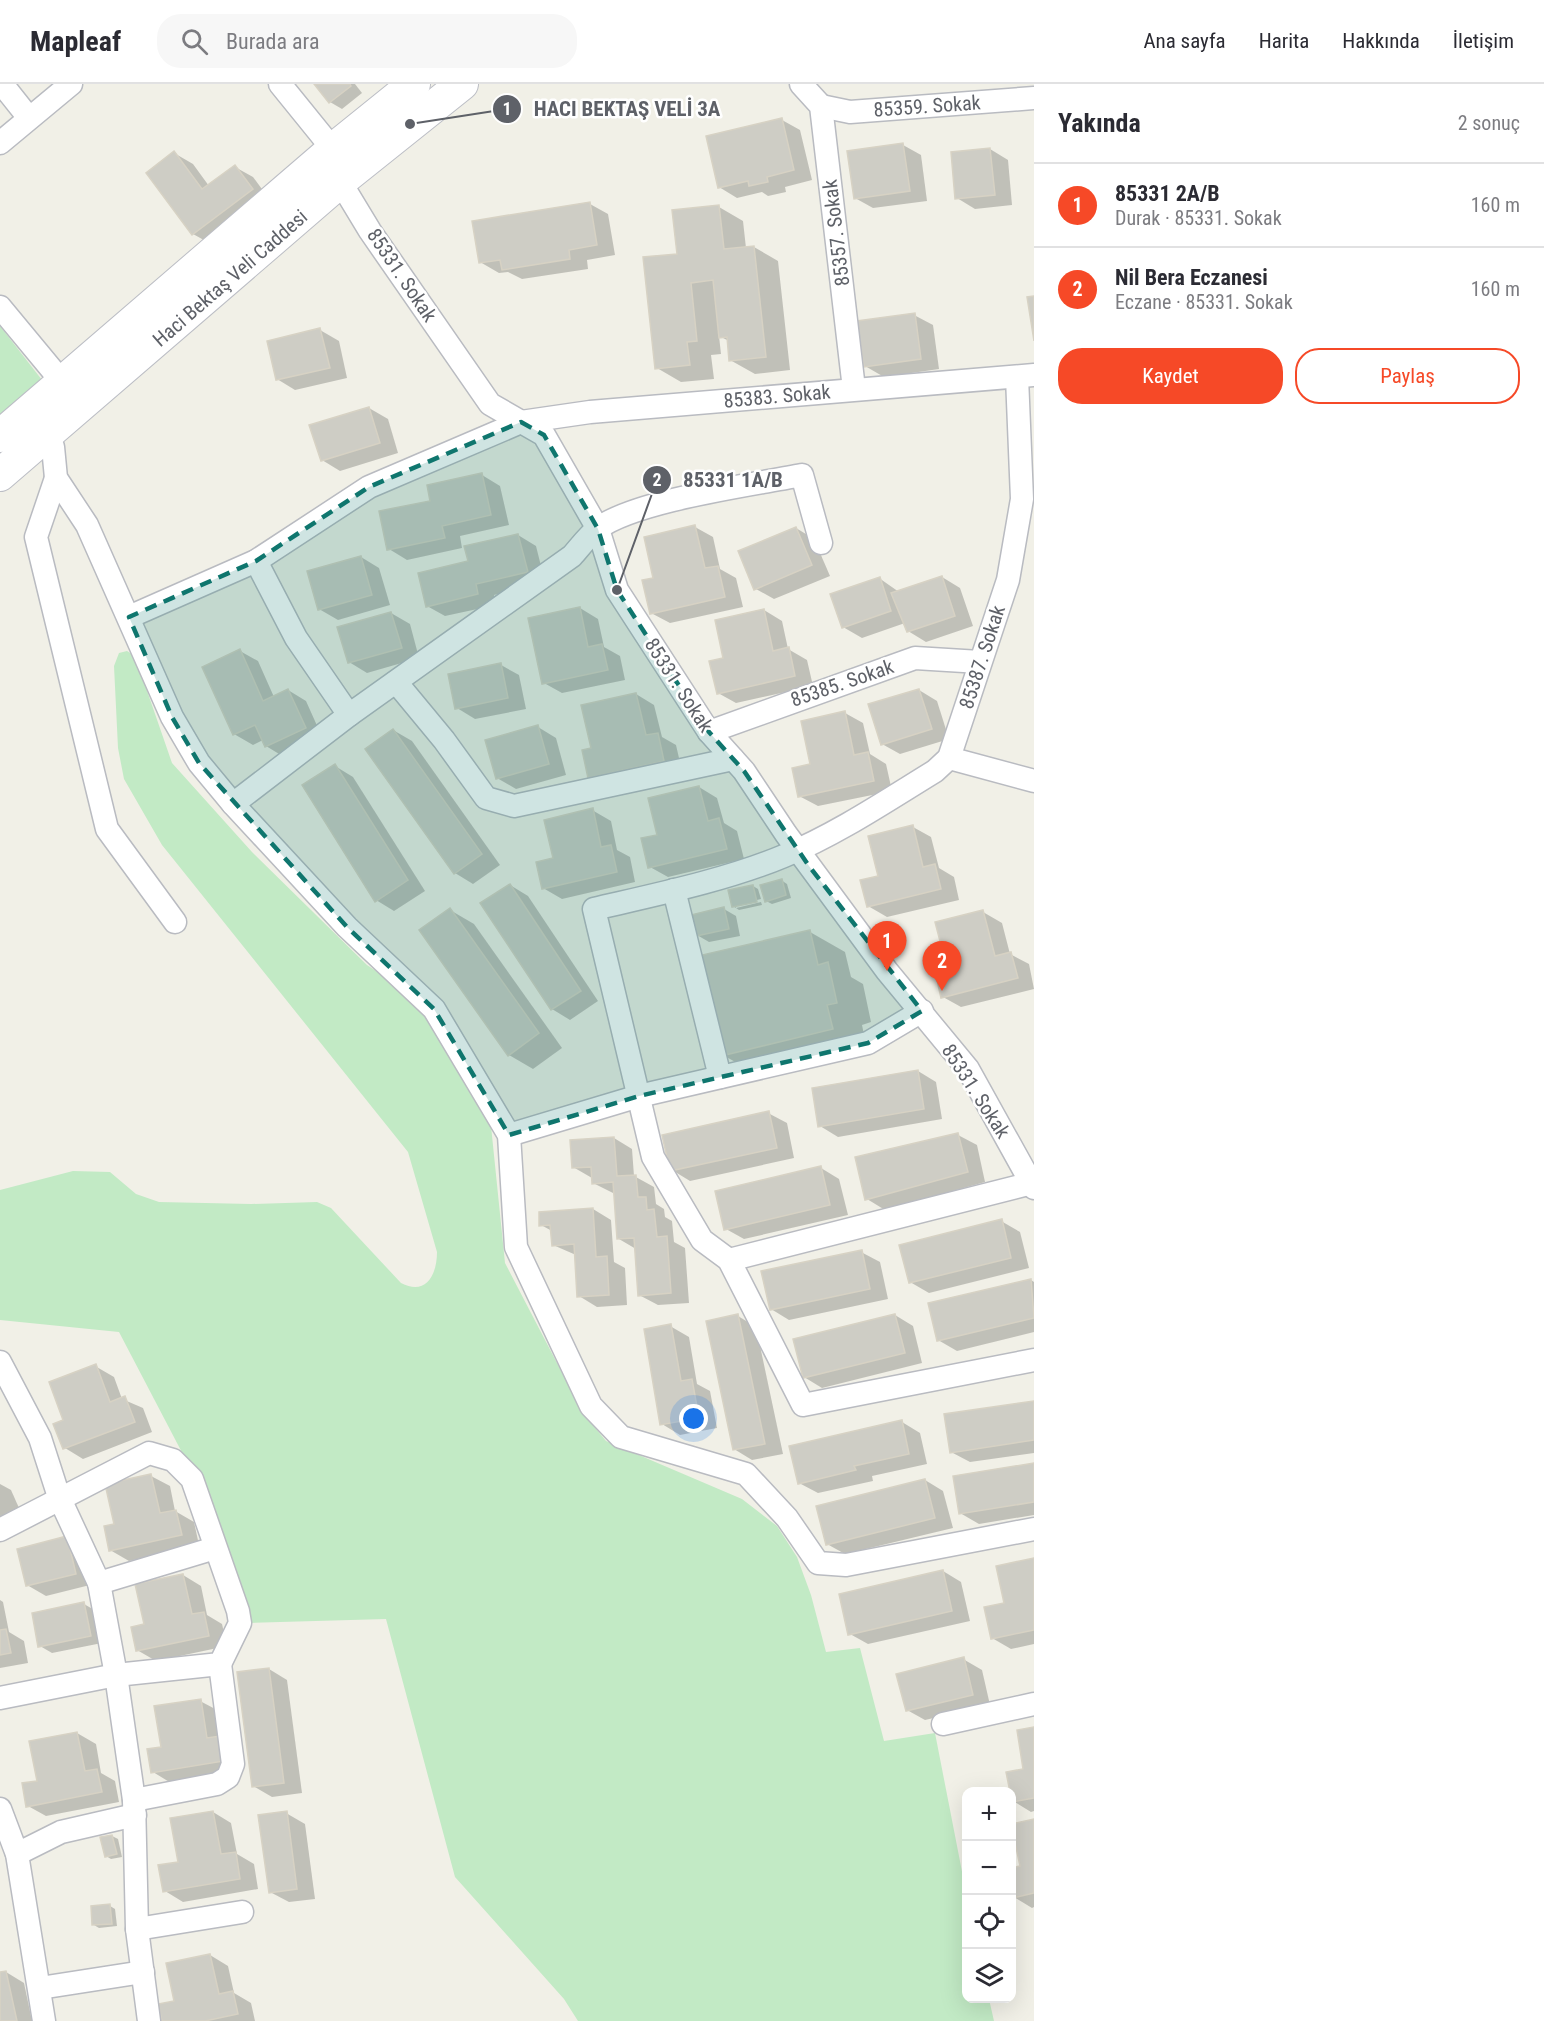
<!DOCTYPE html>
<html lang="tr">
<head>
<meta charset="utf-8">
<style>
	:root { --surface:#fff; --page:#f7f7f7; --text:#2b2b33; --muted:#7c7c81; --line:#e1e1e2; --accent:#f64927 }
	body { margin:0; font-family:"Roboto Condensed",sans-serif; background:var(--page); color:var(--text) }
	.controls { position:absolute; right:18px; bottom:18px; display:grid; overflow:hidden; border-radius:12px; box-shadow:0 6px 24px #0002 }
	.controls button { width:54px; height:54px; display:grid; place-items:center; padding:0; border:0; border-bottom:2px solid var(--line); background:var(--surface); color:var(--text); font:30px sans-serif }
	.you { position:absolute; left:694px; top:1335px; width:21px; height:21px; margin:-15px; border:4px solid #fff; border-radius:50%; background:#1a73e8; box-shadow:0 0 0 9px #1a73e833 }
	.badge { display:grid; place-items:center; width:39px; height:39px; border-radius:50%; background:var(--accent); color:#fff; font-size:20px; font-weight:700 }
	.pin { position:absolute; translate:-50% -50px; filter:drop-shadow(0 2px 3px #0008) }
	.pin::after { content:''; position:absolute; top:32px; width:21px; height:18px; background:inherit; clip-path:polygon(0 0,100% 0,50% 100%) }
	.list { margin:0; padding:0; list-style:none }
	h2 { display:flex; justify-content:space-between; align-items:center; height:78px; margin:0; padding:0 24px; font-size:26px }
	h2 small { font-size:20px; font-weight:400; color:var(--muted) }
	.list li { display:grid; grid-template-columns:39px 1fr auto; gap:18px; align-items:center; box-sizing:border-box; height:84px; padding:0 24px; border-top:2px solid var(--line) }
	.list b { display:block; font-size:22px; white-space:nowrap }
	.list p { margin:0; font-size:20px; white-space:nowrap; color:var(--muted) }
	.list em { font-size:20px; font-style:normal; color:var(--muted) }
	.actions { display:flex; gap:12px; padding:18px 24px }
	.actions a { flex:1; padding:14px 0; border:2px solid var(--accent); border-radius:24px; text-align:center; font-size:21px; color:var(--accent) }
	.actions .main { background:var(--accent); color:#fff }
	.icon { flex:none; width:33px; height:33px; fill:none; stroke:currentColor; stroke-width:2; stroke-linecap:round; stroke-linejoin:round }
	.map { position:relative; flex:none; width:1034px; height:1937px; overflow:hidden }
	header { display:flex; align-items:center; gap:36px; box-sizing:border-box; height:84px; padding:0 30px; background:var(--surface); border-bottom:2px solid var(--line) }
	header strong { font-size:28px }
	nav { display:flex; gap:33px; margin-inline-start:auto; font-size:21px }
	.search { width:420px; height:54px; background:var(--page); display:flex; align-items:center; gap:15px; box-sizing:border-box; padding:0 21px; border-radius:24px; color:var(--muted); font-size:22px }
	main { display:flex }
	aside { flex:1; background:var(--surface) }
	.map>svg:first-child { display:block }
	.green { fill:#c2eac5 }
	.shadow { fill:#0003 }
	.building { fill:#cecdc5; stroke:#d7d2c4; stroke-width:1.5 }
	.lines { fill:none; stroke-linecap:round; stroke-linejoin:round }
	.minor-casing { stroke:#b9bbc1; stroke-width:25 }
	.secondary-casing { stroke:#bcbec5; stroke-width:34 }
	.minor { stroke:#fff; stroke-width:22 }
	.secondary { stroke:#fff; stroke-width:32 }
	.marked { fill:#0f766e; fill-opacity:0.2; stroke:#0f766e; stroke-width:4.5; stroke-dasharray:12 8; stroke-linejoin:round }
	.labels { text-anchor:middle; stroke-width:5; stroke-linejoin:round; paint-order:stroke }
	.street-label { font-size:20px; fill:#5e6168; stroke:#fff }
	.leader { fill:none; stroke:#5e6168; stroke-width:2 }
	.callout-dot { fill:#5e6168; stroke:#fff; stroke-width:2 }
	.mark-label { font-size:18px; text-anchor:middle; font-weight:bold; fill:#fff }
	.callout-label { font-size:21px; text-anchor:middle; font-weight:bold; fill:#5e6168; stroke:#fff; stroke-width:5; stroke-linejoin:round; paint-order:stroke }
</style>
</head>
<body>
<header>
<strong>Mapleaf</strong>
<div class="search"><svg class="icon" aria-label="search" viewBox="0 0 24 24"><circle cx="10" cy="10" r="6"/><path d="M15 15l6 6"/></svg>Burada ara</div>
<nav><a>Ana sayfa</a><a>Harita</a><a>Hakkında</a><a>İletişim</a></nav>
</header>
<main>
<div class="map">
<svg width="1034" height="1937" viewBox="0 0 1034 1937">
	<rect width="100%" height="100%" fill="#f1f0e7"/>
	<g class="green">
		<polygon points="0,242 42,296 0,332"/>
		<path d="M127 567 135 572 172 679 252 768 367 881 426 920 490 1032 505 1179 583 1329 606 1357 742 1415 777 1442 797 1473 811 1511 826 1568 860 1564 884 1657 935 1649 966 1808V1914L989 1915 994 1937H578L564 1915 455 1793 386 1535 246 1539 211 1424 119 1248 0 1236V1106L73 1087 110 1088 136 1110 159 1118 251 1120 317 1118 331 1124 401 1199C426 1212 437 1191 437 1168L408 1068 162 761 124 695 118 664 114 582 119 569Z"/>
	</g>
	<g class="shadow">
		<polygon points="316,0 355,0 362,9 342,25 330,18"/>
		<polygon points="782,36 800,46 812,96 785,103 786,108 768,112 762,108 737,114 719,103"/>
		<polygon points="903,61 921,71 927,117 873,124 855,114"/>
		<polygon points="990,65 1008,76 1012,121 975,125 957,114"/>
		<polygon points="174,69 193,80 209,102 235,83 253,93 270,116 211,160 193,150"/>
		<polygon points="590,120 608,130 615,171 587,176 588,185 522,195 508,188 499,189 480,178"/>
		<polygon points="719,123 743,137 746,164 754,163 778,177 790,286 755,290 730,276 729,257 719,252 721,270 711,271 714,295 681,298 657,284"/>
		<polygon points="914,231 933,241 939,285 884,293 865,282"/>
		<polygon points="320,246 339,257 347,294 295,306 277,295"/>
		<polygon points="369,324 388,335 398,369 340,387 322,376"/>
		<polygon points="482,391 500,402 509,441 460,452 462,464 407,476 389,465 431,418"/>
		<polygon points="695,443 713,453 720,485 736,494 743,523 670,539 651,529 655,495"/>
		<polygon points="796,444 814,455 830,492 774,515 756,505"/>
		<polygon points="518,451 536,462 545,498 494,511 496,521 445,532 427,522 470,478"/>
		<polygon points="361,473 379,484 390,521 338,536 319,525"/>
		<polygon points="942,493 960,504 973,542 926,558 908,547 905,539 862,554 843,543 879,494 899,508"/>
		<polygon points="580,524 598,535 604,563 620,572 625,596 562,609 544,599"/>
		<polygon points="764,526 782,537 788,565 807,576 813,602 736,619 718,609 725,575"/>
		<polygon points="391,529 410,540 419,574 367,589 349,578"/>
		<polygon points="240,567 258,577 274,613 288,606 306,617 323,655 284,673 266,662 263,656 253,661 234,650"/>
		<polygon points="501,581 519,591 526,625 475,635 457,624"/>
		<polygon points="919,606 937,617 949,655 900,670 882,660"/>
		<polygon points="636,610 654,621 662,653 676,661 682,687 608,704 589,693 593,665"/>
		<polygon points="845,629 863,639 870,670 886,680 892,707 818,722 799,712 812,682"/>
		<polygon points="538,643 556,654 566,691 516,705 497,694"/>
		<polygon points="393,646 412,657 500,781 473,800 455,789"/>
		<polygon points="335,682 353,693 425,807 394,827 376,816"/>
		<polygon points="699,703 717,714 724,739 737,747 744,775 668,793 650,783 659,752"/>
		<polygon points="592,726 611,737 617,766 630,773 635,798 562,815 543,804 555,775"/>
		<polygon points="913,743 931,753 939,784 954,793 959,816 887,833 868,822 880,793"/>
		<polygon points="781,796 787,800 791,814 772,820 766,817"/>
		<polygon points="510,801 528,812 598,917 570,936 552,925"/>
		<polygon points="753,802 758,805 761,815 736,821 736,824 733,822"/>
		<polygon points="761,818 762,821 739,826 736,824"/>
		<polygon points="724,825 736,832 740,852 709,858 697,851"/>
		<polygon points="450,826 474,840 562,964 533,985 509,971"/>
		<polygon points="983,828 1002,839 1010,870 1029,880 1034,905 961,923 943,913 949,885"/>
		<polygon points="810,848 845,868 851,893 863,900 871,938 862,941 867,965 758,991 723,971"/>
		<polygon points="918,987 936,998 942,1035 838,1053 820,1042"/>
		<polygon points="768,1029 787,1039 794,1074 690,1097 672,1086"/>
		<polygon points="958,1051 977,1061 985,1098 885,1126 867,1115"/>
		<polygon points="614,1054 632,1065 634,1092 654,1103 656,1120 664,1125 665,1133 672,1137 674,1158 685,1164 689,1219 658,1221 639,1211 636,1165 619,1155 615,1110 593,1099 592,1094 573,1083"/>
		<polygon points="821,1084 839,1095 848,1131 744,1155 726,1145"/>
		<polygon points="593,1125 611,1136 614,1178 625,1184 627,1221 597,1223 579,1212 576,1171 553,1161 552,1147 541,1141"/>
		<polygon points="1001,1137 1020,1148 1029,1184 929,1209 910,1198"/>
		<polygon points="861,1168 880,1178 888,1215 789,1236 771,1225"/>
		<polygon points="1031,1196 1034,1198 1034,1248 957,1267 938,1256"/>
		<polygon points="895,1231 913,1242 922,1279 822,1304 804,1293"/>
		<polygon points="738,1232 756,1243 783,1370 752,1376 734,1365"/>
		<polygon points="670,1242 689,1253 697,1300 710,1307 717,1344 680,1351 662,1340"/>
		<polygon points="95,1282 114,1293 122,1315 143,1324 152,1348 83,1375 65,1364"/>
		<polygon points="1034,1318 1034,1369 970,1378 951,1368"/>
		<polygon points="902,1338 920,1349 927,1380 872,1392 873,1397 818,1409 799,1399"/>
		<polygon points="1034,1380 1034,1431 979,1440 960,1429"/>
		<polygon points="151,1392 170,1402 175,1427 194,1438 199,1461 129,1477 110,1466 116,1441"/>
		<polygon points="925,1396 943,1407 953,1444 845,1470 827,1460"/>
		<polygon points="0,1400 11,1406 23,1433 0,1444"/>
		<polygon points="67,1454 94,1500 46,1512 27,1501"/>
		<polygon points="1034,1475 1034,1560 1011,1565 992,1554 1006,1520"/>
		<polygon points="943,1487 961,1498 970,1537 868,1560 850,1550"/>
		<polygon points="183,1491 201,1502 207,1531 222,1540 227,1562 156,1577 137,1566 145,1542"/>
		<polygon points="0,1516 3,1518 9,1548 24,1557 28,1579 0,1584"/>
		<polygon points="84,1520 96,1527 102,1559 52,1569 40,1562"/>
		<polygon points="963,1575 982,1586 990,1621 925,1636 907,1626"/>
		<polygon points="269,1585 287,1596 302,1709 272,1713 253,1702"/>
		<polygon points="200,1617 219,1627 242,1687 171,1699 153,1688 162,1664"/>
		<polygon points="1034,1644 1034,1727 1031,1728 1013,1717 1025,1686"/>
		<polygon points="77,1649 96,1660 101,1689 115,1697 119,1718 46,1732 28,1722 38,1698"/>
		<polygon points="213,1728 231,1739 237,1770 254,1780 258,1805 183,1818 165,1807 179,1779"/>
		<polygon points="286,1729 305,1740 315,1815 289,1818 270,1808"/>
		<polygon points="1034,1737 1034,1823 1032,1824 1014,1813 1011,1785 1022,1783"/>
		<polygon points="112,1752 118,1755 122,1773 111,1775 106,1772"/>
		<polygon points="110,1822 115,1825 117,1842 99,1844 94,1841"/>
		<polygon points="210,1871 228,1882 234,1909 251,1919 255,1937 163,1937"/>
		<polygon points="6,1888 24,1899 32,1937 0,1937 0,1890"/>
	</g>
	<g class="building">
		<polygon points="314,0 350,0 351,2 329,19"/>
		<polygon points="782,34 794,86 767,93 768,98 749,102 748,97 718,104 706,52"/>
		<polygon points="903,59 910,107 854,115 847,67"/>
		<polygon points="990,64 995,111 955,115 951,68"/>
		<polygon points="174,67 202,105 235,81 253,105 192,151 146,89"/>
		<polygon points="590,118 597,161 569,166 570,175 502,186 500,176 479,179 472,137"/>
		<polygon points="719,121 724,165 754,162 766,273 729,277 727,253 719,254 713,196 691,199 697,257 687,258 690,281 655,285 643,173 677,170 672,126"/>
		<polygon points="1034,212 1034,257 1027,213"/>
		<polygon points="915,229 921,275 864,283 857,237"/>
		<polygon points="320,244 330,284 276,296 267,257"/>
		<polygon points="369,323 380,359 321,377 309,341"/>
		<polygon points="482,389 491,431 442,442 445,454 387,466 379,427 430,417 427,401"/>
		<polygon points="695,441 705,484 718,482 725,513 650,530 642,496 653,494 644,453"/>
		<polygon points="796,443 812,481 754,506 738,467"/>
		<polygon points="518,450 528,488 476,500 478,510 426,523 418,489 468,477 464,462"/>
		<polygon points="361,472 372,511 318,526 307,487"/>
		<polygon points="942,492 955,532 907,548 891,509"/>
		<polygon points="880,493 891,527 842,544 830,510"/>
		<polygon points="580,523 588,563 602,560 608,586 542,600 528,534"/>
		<polygon points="764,525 773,567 789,563 795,592 717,610 709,577 723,574 715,536"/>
		<polygon points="391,528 402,564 348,579 337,543"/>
		<polygon points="240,565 263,617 288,605 306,644 265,663 255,641 233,651 202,583"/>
		<polygon points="501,579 508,614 455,625 448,590"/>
		<polygon points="919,605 932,645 881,661 868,620"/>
		<polygon points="636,609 646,651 658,649 664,677 588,694 582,666 591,664 581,621"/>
		<polygon points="845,627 854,671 868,668 874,697 798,713 792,684 810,680 801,637"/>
		<polygon points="538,641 549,680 496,695 485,656"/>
		<polygon points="393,645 482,770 454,790 365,665"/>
		<polygon points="335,680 408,796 375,818 302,701"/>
		<polygon points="699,702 708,737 719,734 727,765 648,784 641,754 657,751 648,714"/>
		<polygon points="593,724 601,763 611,761 617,788 542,805 536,778 553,774 544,736"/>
		<polygon points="913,741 923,783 935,780 941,805 867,823 860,796 878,792 868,752"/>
		<polygon points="782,795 786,811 765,818 760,801"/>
		<polygon points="510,800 581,907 551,926 480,819"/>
		<polygon points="753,801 757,818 732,823 728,806"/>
		<polygon points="724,823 729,845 696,852 691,831"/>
		<polygon points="450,824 539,949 508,972 419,846"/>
		<polygon points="983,826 995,872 1011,868 1018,894 941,914 935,887 947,884 935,838"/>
		<polygon points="810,846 818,881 828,878 837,919 827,921 833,945 721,972 698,872"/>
		<polygon points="918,986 924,1025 818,1043 812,1004"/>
		<polygon points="769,1027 777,1064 670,1087 662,1051"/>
		<polygon points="958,1049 968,1088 865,1116 855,1073"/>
		<polygon points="614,1053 617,1092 636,1091 638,1113 646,1113 647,1126 654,1125 657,1153 667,1152 671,1209 638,1212 634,1154 617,1155 613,1098 592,1100 591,1083 572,1084 570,1056"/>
		<polygon points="821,1082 830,1121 724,1146 715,1107"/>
		<polygon points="593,1124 596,1173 607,1172 609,1211 577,1213 574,1160 552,1162 550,1141 539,1142 539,1128"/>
		<polygon points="1002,1135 1011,1174 909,1199 899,1161"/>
		<polygon points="862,1166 870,1205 770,1226 761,1187"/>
		<polygon points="1031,1195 1034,1234 937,1257 928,1219"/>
		<polygon points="738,1230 765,1360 733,1366 706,1237"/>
		<polygon points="895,1230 905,1269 803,1294 793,1255"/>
		<polygon points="671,1240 681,1297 692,1295 699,1334 660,1341 644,1245"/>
		<polygon points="96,1280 110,1318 125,1312 135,1338 63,1365 53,1340 63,1336 49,1298"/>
		<polygon points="1034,1317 1034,1356 950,1369 944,1330"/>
		<polygon points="902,1336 909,1370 854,1382 856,1386 798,1400 789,1362"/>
		<polygon points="1034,1379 1034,1418 959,1430 953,1392"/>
		<polygon points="151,1390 160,1429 176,1426 182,1451 109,1467 104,1442 114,1440 105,1400"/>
		<polygon points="925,1395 935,1434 826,1461 816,1422"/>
		<polygon points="67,1452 76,1490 26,1502 17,1465"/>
		<polygon points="1034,1474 1034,1546 991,1555 984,1523 1004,1519 996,1482"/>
		<polygon points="943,1486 952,1527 848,1551 839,1510"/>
		<polygon points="183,1490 192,1530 204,1528 209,1552 136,1567 131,1543 144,1540 135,1500"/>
		<polygon points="84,1518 91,1552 38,1563 32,1529"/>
		<polygon points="6,1545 11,1569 0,1571 0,1546"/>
		<polygon points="964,1573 973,1611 906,1627 896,1590"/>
		<polygon points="269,1584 284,1699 252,1703 237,1588"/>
		<polygon points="201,1615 207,1654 220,1652 224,1677 151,1689 147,1665 161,1663 154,1622"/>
		<polygon points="1034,1643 1034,1714 1012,1718 1006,1688 1023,1685 1017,1646"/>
		<polygon points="77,1648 85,1687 97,1685 102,1708 26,1723 22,1699 37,1697 29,1657"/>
		<polygon points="213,1727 221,1770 236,1768 240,1795 163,1808 158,1781 178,1778 170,1734"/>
		<polygon points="287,1727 297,1805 269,1809 258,1731"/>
		<polygon points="1034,1735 1034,1809 1013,1814 1011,1784 1020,1782 1011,1740"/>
		<polygon points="112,1751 117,1770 105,1773 100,1753"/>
		<polygon points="110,1820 112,1840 92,1841 91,1822"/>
		<polygon points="210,1870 219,1910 233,1907 238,1930 205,1937 162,1937 158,1920 174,1917 166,1879"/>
		<polygon points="6,1887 17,1937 0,1937 0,1888"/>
	</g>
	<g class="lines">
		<g class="minor-casing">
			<g id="minor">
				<polyline points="2,0 29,34"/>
				<polyline points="280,0 327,58 347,109 370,147 490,320 544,351 598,445 617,506 709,648 744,687 786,750 887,887 968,985 1034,1104"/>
				<polyline points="801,0 821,22 854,305"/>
				<polyline points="821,22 850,28 1034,14"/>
				<polyline points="0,59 71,0"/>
				<polyline points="0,223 63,299"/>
				<path d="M1017 293 1022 415 1008 496 949 674 935 687C886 717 837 750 784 772 727 796 654 811 594 825L653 1073 702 1156 729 1176 803 1321 1034 1276"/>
				<polyline points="47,353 53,363 56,394 87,441 172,633 199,679 233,720 347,843 434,925 509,1051 516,1163 591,1322 621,1353 746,1390 787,1434 818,1479 846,1481 1034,1445"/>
				<polyline points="56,394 36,453 107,745 175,838"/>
				<polyline points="256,477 296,554 349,631"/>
				<polyline points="129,533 256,477 369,403 521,338 590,328 1034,291"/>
				<polyline points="396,598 444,656 486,714 514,722 733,675"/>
				<polyline points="709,648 915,574 980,578"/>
				<polyline points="949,674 1034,697"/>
				<path d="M233 720 349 631 572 472C580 463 588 452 597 445 636 416 752 401 802 391L821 459"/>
				<polyline points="674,806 720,993"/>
				<polyline points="509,1051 639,1012 868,959 922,927"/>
				<polyline points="729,1176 1032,1099"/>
				<polyline points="0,1278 40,1354 59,1413 99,1499 116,1591 134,1716 137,1845 149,1937"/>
				<polyline points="0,1446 149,1369 173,1376 192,1395 238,1527 240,1539 220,1580 116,1591 0,1614"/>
				<polyline points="99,1499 215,1464"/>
				<polyline points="943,1640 1034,1620"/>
				<polyline points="134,1716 217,1700 228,1693 233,1680 220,1580"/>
				<polyline points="0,1725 17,1770 44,1937"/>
				<polyline points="17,1770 61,1748 135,1731"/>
				<polyline points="137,1845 242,1828"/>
				<polyline points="40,1904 143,1888"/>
			</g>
		</g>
		<g class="secondary-casing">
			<g id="secondary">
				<polyline points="0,352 331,67 414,0"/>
				<polyline points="0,391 342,96 462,0"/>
			</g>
		</g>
		<use href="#minor" class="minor"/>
		<use href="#secondary" class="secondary"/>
	</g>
	<path class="marked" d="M521 338 544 351 598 445 617 506 709 648 744 687 809 782 922 927 868 959 639 1012 509 1051 434 925 347 843 199 679 172 633 129 533 256 477 369 403Z"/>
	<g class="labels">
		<g class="street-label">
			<text transform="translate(927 22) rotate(-4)" y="7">85359. Sokak</text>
			<text transform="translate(836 149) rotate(-97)" y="7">85357. Sokak</text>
			<text transform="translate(402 191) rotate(56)" y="7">85331. Sokak</text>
			<text transform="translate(230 194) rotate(-41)" y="7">Haci Bektaş Veli Caddesi</text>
			<text transform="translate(777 312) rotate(-5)" y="7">85383. Sokak</text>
			<text transform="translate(982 573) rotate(-72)" y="7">85387. Sokak</text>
			<text transform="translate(842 599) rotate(-19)" y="7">85385. Sokak</text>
			<text transform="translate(679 601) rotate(57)" y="7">85331. Sokak</text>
			<text transform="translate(976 1007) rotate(57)" y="7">85331. Sokak</text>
		</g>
	</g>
	<path class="leader" d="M410 40L507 25M617 506L657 396"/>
	<g class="callout-dot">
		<circle cx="410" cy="40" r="6"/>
		<circle cx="617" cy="506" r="6"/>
		<circle cx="507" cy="25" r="15"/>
		<circle cx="657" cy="396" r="15"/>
	</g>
	<g class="mark-label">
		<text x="507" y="31">1</text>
		<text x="657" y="402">2</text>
	</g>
	<g class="callout-label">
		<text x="627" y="32">HACI BEKTAŞ VELİ 3A</text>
		<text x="733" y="403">85331 1A/B</text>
	</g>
</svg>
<div class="controls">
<button>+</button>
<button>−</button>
<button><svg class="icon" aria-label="locate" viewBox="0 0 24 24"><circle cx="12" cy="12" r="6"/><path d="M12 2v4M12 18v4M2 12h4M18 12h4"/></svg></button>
<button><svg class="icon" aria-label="layers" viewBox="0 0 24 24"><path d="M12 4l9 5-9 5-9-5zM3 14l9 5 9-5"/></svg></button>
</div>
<div class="you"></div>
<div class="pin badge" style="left:887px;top:887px">1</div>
<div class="pin badge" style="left:942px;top:907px">2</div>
</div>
<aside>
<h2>Yakında<small>2 sonuç</small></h2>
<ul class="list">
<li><span class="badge">1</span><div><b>85331 2A/B</b><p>Durak · 85331. Sokak</p></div><em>160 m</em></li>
<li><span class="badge">2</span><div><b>Nil Bera Eczanesi</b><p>Eczane · 85331. Sokak</p></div><em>160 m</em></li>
</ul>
<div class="actions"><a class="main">Kaydet</a><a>Paylaş</a></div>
</aside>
</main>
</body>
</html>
